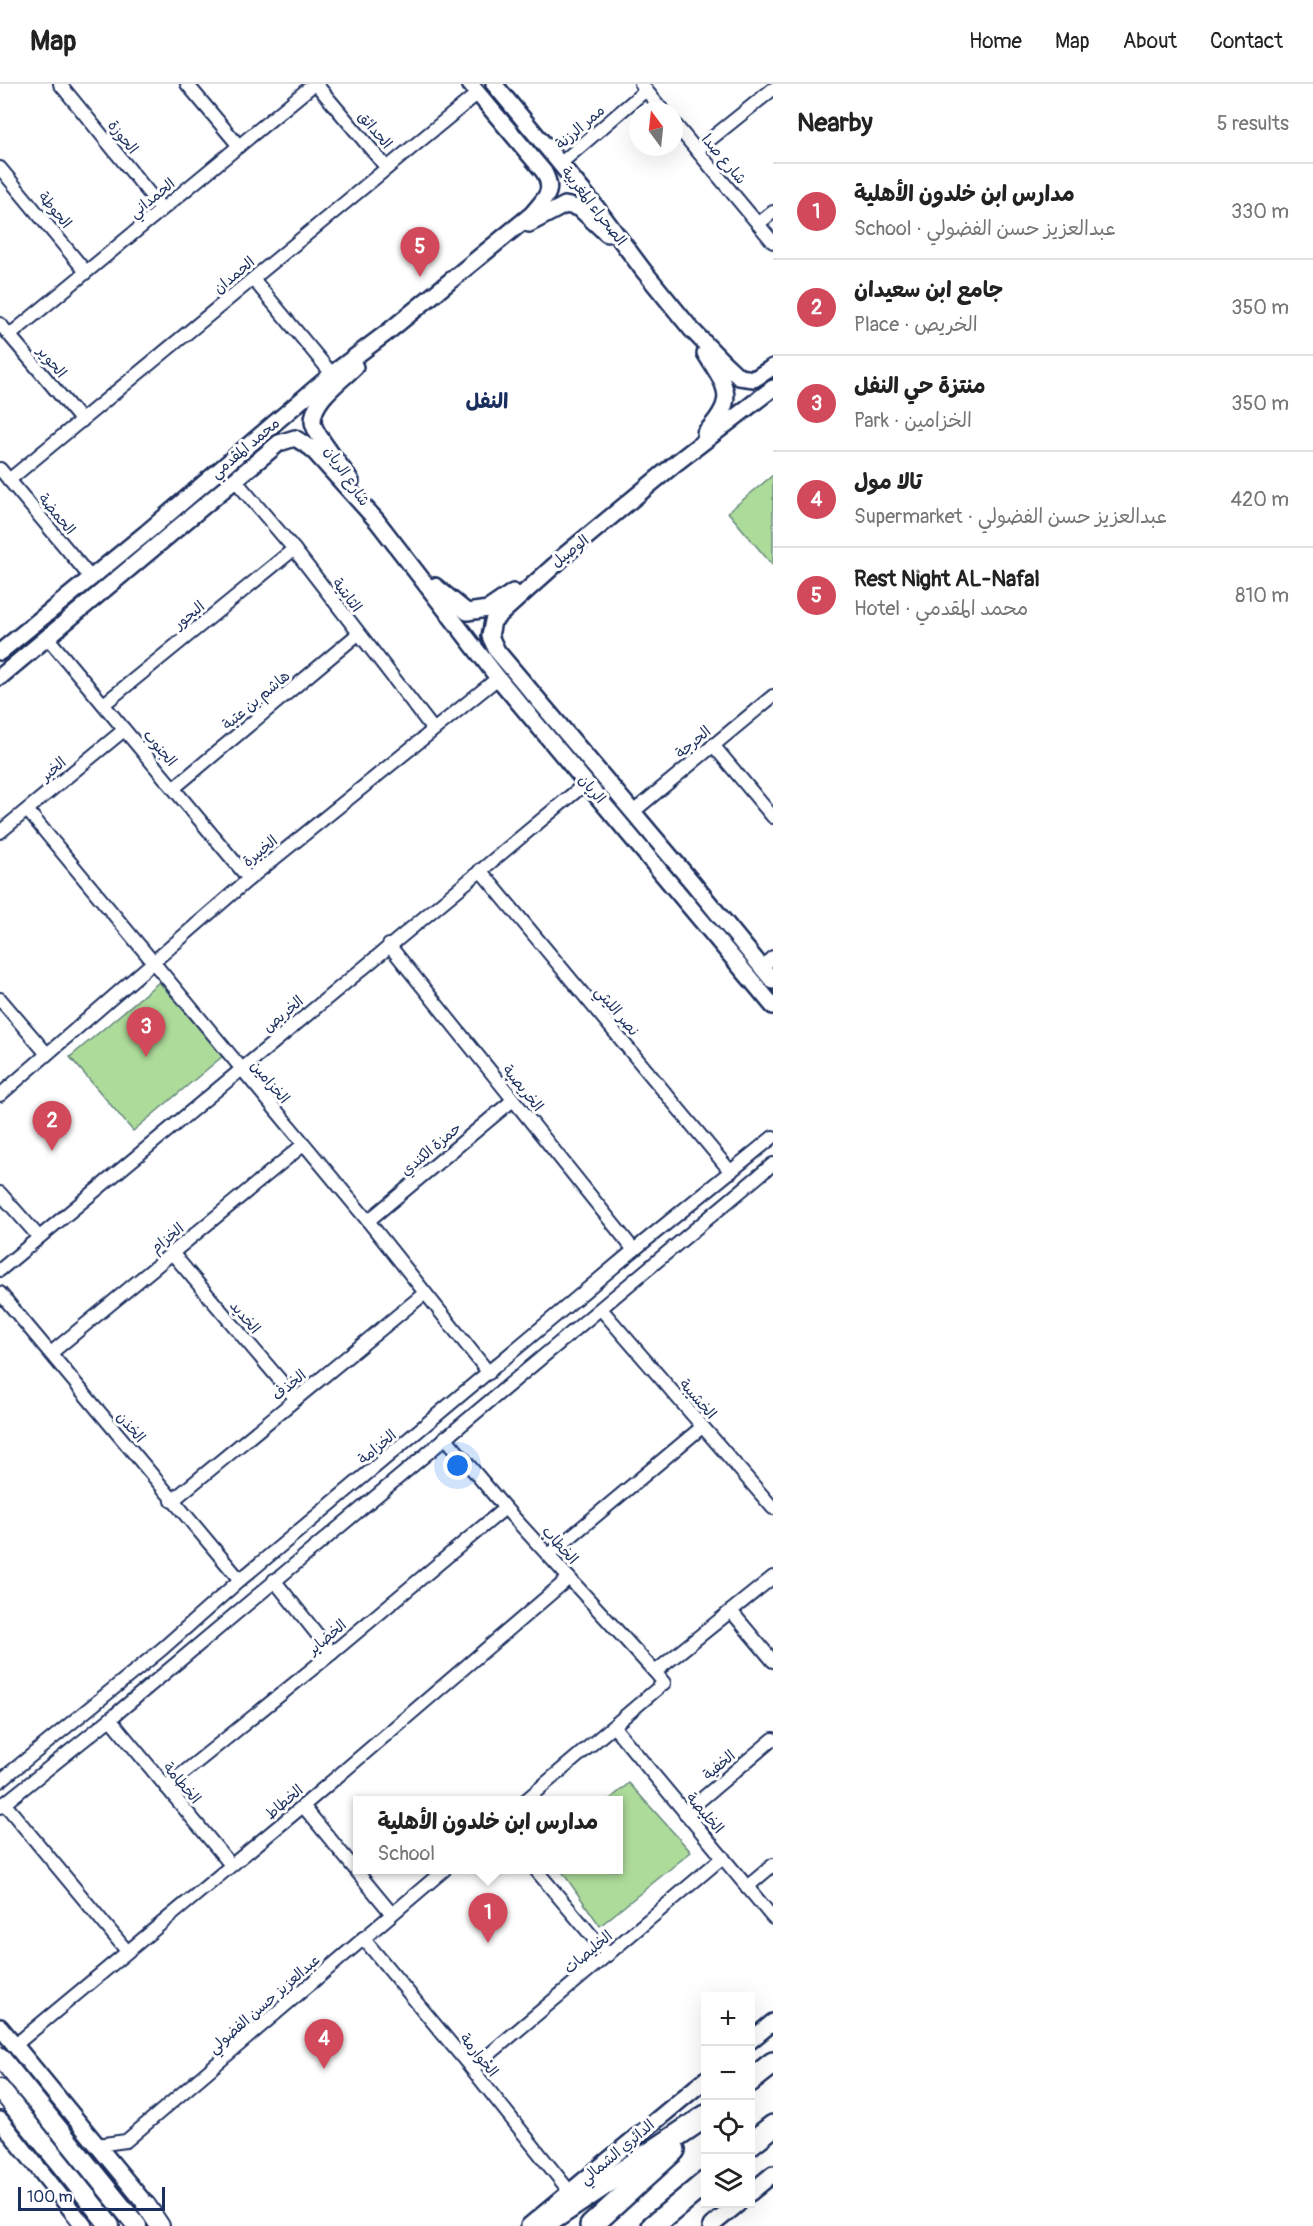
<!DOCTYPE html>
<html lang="en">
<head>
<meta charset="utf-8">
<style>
	:root { --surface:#fff; --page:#f6f6f6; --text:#222; --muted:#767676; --line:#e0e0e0; --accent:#d1495b }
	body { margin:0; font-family:Pangolin,"Playpen Sans Arabic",sans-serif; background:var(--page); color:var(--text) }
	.controls { position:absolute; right:18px; bottom:18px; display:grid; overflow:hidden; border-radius:0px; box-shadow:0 6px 24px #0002 }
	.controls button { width:54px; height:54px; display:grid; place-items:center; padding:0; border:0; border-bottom:2px solid var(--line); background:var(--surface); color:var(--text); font:30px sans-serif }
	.compass { position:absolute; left:629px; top:18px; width:54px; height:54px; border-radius:50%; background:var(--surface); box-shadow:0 6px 24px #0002; rotate:345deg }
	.scale { position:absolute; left:18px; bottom:15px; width:147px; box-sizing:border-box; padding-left:6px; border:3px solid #1b2f5e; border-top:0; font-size:16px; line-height:21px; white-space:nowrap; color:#1b2f5e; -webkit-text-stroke:4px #fff; paint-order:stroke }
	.you { position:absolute; left:458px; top:1382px; width:21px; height:21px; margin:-15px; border:4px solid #fff; border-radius:50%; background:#1a73e8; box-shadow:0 0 0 9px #1a73e833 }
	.badge { display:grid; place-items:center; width:39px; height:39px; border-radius:50%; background:var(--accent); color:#fff; font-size:20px; font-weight:700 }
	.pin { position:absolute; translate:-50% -50px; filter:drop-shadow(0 2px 3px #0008) }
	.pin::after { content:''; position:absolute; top:32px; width:21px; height:18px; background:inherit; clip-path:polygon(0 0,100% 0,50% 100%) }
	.popup { position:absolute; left:353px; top:1712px; width:270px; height:78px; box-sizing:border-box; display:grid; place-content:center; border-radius:0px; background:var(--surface); filter:drop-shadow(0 2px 4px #0005); font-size:20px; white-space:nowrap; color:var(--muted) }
	.popup b { font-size:22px; color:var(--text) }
	.popup::after { content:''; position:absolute; left:50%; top:100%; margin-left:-12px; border:12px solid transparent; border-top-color:var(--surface) }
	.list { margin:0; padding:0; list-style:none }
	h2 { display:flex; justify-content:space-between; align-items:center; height:78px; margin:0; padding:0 24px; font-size:26px }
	h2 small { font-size:20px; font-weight:400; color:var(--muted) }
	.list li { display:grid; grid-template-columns:39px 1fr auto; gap:18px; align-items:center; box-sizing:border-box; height:96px; padding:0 24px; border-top:2px solid var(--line) }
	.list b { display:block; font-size:22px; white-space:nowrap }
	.list p { margin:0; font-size:20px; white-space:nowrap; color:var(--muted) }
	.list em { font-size:20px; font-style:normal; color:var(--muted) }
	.icon { flex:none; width:33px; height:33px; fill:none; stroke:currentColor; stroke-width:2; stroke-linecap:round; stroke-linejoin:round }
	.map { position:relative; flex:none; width:773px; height:2142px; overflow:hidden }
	header { display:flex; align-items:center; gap:36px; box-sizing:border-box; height:84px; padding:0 30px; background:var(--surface); border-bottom:2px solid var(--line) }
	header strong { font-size:28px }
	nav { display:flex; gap:33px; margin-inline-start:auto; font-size:21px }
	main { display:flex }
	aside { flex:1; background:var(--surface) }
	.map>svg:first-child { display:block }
	.green { fill:#addb9a; stroke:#64857c; stroke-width:1.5 }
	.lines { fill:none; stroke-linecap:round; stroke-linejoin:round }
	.minor-casing { stroke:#1b2f5e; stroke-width:16 }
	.tertiary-casing { stroke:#1b2f5e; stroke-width:20 }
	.primary-casing { stroke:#1b2f5e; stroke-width:22 }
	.motorway-casing { stroke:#1b2f5e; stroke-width:26 }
	.minor { stroke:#fff; stroke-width:12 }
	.tertiary { stroke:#fff; stroke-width:15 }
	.primary { stroke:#fff; stroke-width:18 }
	.motorway { stroke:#fff; stroke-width:21 }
	.labels { text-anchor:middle; stroke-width:6; stroke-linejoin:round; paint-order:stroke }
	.street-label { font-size:15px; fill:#1b2f5e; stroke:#fff }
	.district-label { font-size:21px; font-weight:bold; fill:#1b2f5e; stroke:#fff }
</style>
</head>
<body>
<header>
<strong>Map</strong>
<nav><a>Home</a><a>Map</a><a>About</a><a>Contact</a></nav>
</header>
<main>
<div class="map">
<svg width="773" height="2142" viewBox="0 0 773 2142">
	<rect width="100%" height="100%" fill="#fff"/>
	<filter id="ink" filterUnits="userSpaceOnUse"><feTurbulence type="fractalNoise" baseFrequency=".0167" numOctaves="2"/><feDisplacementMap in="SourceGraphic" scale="12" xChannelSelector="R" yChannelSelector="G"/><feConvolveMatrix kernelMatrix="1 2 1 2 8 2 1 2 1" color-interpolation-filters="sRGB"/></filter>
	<g filter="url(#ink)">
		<g class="green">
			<polygon points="773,391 773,482 728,428"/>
			<polygon points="159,898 223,972 133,1047 70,973"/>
			<polygon points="629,1699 691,1768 600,1842 561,1786 618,1786 618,1716 609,1716"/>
		</g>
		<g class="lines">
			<g class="minor-casing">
				<g id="minor">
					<polyline points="60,0 162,125"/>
					<polyline points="187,0 239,62"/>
					<polyline points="316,0 387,84"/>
					<polyline points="641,0 663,27"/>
					<polyline points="674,39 773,158"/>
					<polyline points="697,66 773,5"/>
					<polyline points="561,79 646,6"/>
					<polyline points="0,84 86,188"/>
					<polyline points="758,140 773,128"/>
					<polyline points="253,195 332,290"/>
					<polyline points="0,240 82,337"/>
					<polyline points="10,251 314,0"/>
					<polyline points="0,385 91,494"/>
					<polyline points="9,396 478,9"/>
					<polyline points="235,396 294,465 433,645"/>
					<polyline points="47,553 249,795"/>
					<polyline points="104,620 294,465"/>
					<polyline points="713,661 773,733"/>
					<polyline points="174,704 358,550"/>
					<polyline points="27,726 368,1137 489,1289"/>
					<polyline points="633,728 773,612"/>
					<polyline points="0,748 124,646"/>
					<polyline points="480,786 731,1088"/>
					<polyline points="389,861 634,1166"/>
					<polyline points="762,883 773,873"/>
					<polyline points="0,915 47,970"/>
					<polyline points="0,1011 249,795 498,594"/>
					<polyline points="0,1109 38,1152"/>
					<polyline points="368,1137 513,1016"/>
					<polyline points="172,1169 296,1315"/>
					<polyline points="0,1186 586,699"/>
					<polyline points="0,1209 240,1496"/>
					<polyline points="601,1225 773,1424"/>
					<polyline points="51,1269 303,1061"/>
					<polyline points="445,1353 505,1424 655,1588"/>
					<polyline points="172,1417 425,1209"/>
					<polyline points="550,1470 702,1343"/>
					<polyline points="274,1496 332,1569"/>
					<polyline points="731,1527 773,1577"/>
					<polyline points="110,1635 231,1781"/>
					<polyline points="614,1643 773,1834"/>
					<polyline points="0,1697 162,1565 240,1496 634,1166 773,1053"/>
					<polyline points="166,1703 332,1569 505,1424"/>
					<polyline points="526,1716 664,1599 655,1588 773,1493"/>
					<polyline points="4,1719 127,1867"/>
					<polyline points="303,1722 392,1830"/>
					<polyline points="0,1723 110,1635 773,1080"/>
					<polyline points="685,1729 773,1655"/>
					<polyline points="536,1786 608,1871"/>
					<polyline points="747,1803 773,1781"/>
					<polyline points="363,1854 472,1985 570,2108"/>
					<polyline points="14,1962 303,1722 569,1494"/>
					<polyline points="472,1985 723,1773"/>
					<polyline points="97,2061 126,2057 444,1786"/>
				</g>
			</g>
			<g class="tertiary-casing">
				<g id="tertiary">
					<polyline points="494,0 596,123 643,186 691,245 722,277 739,293 754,295 773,283"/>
					<polyline points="529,140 565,121 579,124 607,150"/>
					<path d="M705 349C738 315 727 304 705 269"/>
					<path d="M351 397C343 384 314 350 313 338 312 316 341 297 355 283"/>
					<polyline points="567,470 493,537 490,552 497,567 692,798 773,897"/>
					<polyline points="560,475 676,379 773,304"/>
					<polyline points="435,502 467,528 488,525 513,508"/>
					<path d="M0 568 146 449 332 290 389 247 532 130C545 114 555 108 544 88L470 0"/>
					<polyline points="0,593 279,359 295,354 311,364 377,437 498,594 773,922"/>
					<polyline points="0,1943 153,2129"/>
					<polyline points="750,1957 773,1938"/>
					<polyline points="0,2036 84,2142"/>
					<polyline points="750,2109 773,2090"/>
					<polyline points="529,2142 706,1995"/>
					<polyline points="711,2142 738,2120"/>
				</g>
			</g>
			<g class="primary-casing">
				<g id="primary">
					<polyline points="0,1973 137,2142"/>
					<polyline points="0,2005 110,2142"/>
					<polyline points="146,2121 160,2142"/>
				</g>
			</g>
			<g class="motorway-casing">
				<g id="motorway">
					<polyline points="750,1997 773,1979"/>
					<polyline points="750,2060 773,2042"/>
					<polyline points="542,2142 706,2032"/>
					<polyline points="591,2142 674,2066"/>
					<polyline points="653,2142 706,2098"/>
				</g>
			</g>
			<use href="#minor" class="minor"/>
			<use href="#tertiary" class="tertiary"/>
			<use href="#primary" class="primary"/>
			<use href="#motorway" class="motorway"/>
		</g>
	</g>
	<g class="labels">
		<g class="street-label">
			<text transform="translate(580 43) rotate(-41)" y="5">ممر الرزنة</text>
			<text transform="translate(375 46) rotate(50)" y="5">الحدائق</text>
			<text transform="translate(123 53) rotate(51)" y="5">الحوزة</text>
			<text transform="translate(724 75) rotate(50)" y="5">شارع صدا</text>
			<text transform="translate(152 114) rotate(-39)" y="5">الحمداني</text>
			<text transform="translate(594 122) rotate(52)" y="5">الصحراء المغربية</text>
			<text transform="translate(55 126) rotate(50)" y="5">الحوطة</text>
			<text transform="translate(234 191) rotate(-40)" y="5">الحمدان</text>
			<text transform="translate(52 278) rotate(50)" y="5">الحوير</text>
			<text transform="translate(245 364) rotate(-40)" y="5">محمد المقدمي</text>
			<text transform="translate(347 392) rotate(56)" y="5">شارع الريان</text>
			<text transform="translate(57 430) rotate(50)" y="5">الحمضة</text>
			<text transform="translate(570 467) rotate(-38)" y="5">الوصيل</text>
			<text transform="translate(347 511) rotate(53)" y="5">الثابتية</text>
			<text transform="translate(189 531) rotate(-39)" y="5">البحور</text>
			<text transform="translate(256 616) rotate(-40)" y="5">هاشم بن عتبة</text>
			<text transform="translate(693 658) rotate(-40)" y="5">الحرجة</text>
			<text transform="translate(160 664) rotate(50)" y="5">الجنوب</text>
			<text transform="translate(53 685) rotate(-40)" y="5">الخبر</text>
			<text transform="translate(592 705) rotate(50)" y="5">الريان</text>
			<text transform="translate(260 767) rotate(-39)" y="5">الخبيرة</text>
			<text transform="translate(617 927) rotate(50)" y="5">نصر الليثي</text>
			<text transform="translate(283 930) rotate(-40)" y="5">الخريص</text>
			<text transform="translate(270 998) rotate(50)" y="5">الخزامين</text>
			<text transform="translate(523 1004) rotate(51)" y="5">الخريصية</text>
			<text transform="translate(431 1065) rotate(-40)" y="5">حمزة الكندي</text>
			<text transform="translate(167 1154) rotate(-39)" y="5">الخزام</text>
			<text transform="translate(245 1233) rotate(50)" y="5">الخديد</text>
			<text transform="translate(289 1301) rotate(-39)" y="5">الخذف</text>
			<text transform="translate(698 1315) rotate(49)" y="5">الخشيبة</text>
			<text transform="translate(131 1343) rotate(50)" y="5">الخذن</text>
			<text transform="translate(377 1363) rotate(-40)" y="5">الخزامة</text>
			<text transform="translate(560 1461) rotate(48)" y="5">الخطاب</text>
			<text transform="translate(327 1553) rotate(-40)" y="5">الخضاير</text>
			<text transform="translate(719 1681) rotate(-40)" y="5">الخفية</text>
			<text transform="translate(182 1699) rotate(50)" y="5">الخطامة</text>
			<text transform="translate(284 1718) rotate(-40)" y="5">الخطاط</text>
			<text transform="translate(705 1729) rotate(49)" y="5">الخليصة</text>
			<text transform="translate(588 1868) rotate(-40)" y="5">الخليصات</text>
			<text transform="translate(264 1920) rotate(-41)" y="5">عبدالعزيز حسن الفضولي</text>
			<text transform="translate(479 1971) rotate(51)" y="5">الخوارمة</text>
			<text transform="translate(617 2068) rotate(-40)" y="5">الدائري الشمالي</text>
		</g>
		<g class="district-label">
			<text x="487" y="324">النفل</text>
		</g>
	</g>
</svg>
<div class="controls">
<button>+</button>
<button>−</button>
<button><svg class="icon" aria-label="locate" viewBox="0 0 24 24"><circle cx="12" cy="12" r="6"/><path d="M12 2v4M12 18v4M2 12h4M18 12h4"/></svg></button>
<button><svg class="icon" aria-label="layers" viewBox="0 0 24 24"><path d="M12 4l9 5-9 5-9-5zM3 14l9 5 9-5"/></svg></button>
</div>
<svg class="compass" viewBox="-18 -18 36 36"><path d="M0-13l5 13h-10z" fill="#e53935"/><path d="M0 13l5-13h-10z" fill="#767676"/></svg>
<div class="scale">100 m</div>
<div class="you"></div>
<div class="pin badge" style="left:488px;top:1859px">1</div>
<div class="popup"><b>مدارس ابن خلدون الأهلية</b>School</div>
<div class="pin badge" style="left:52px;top:1067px">2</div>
<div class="pin badge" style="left:146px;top:973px">3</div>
<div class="pin badge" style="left:324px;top:1985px">4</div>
<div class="pin badge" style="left:420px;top:193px">5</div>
</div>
<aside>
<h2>Nearby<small>5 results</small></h2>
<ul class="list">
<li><span class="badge">1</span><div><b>مدارس ابن خلدون الأهلية</b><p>School · عبدالعزيز حسن الفضولي</p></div><em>330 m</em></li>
<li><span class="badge">2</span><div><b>جامع ابن سعيدان</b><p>Place · الخريص</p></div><em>350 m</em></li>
<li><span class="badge">3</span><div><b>منتزة حي النفل</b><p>Park · الخزامين</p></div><em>350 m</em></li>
<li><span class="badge">4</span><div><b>تالا مول</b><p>Supermarket · عبدالعزيز حسن الفضولي</p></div><em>420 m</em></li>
<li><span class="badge">5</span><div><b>Rest Night AL-Nafal</b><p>Hotel · محمد المقدمي</p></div><em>810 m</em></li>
</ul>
</aside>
</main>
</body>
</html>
